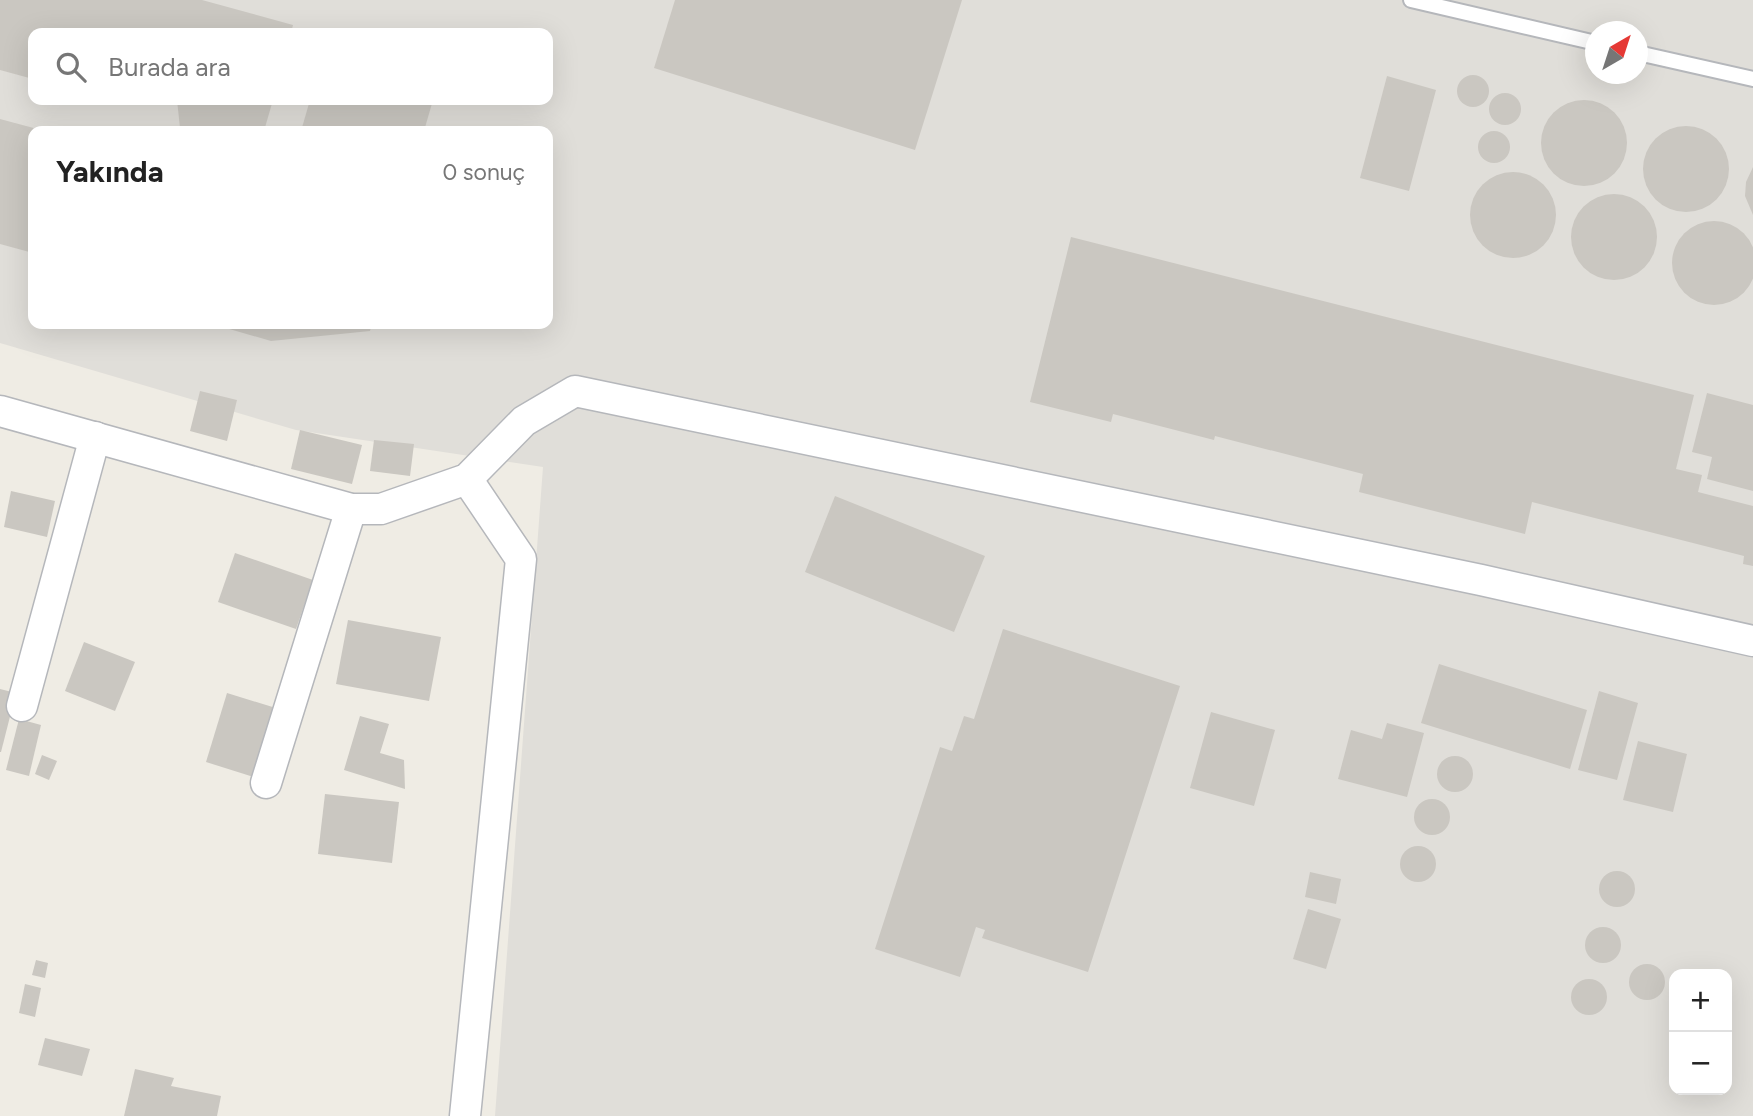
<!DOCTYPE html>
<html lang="tr">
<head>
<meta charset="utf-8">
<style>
	:root { --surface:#fff; --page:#f2f2f2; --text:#222; --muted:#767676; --line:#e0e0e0 }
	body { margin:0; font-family:Figtree,sans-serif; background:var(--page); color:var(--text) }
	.controls { position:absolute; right:21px; bottom:21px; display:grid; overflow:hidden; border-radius:14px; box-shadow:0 7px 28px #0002 }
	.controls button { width:63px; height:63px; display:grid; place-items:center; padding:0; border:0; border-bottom:2px solid var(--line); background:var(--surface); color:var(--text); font:35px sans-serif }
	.compass { position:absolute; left:1585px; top:21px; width:63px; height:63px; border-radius:50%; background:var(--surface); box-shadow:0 7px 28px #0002; rotate:39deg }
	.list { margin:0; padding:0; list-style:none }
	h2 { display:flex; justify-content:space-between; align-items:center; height:91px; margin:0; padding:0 28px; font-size:30px }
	h2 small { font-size:23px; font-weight:400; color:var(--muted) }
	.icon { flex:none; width:38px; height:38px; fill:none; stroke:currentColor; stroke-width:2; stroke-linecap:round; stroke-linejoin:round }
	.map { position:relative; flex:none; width:1753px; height:1116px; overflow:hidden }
	.search { position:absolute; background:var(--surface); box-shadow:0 7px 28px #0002; left:28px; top:28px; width:525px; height:77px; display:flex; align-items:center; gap:18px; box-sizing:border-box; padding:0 24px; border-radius:14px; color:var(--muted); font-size:26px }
	.panel { position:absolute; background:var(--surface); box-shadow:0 7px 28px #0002; left:28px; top:126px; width:525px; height:203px; border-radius:14px }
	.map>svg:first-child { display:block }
	.industrial { fill:#e0ded9; fill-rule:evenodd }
	.building { fill:#cac7c1 }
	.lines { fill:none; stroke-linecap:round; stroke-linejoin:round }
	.service-casing { stroke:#b5b7bb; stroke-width:18 }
	.minor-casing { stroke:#b5b7bb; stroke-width:33 }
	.service { stroke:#fff; stroke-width:14 }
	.minor { stroke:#fff; stroke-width:30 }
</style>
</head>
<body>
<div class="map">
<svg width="1753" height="1116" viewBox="0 0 1753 1116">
	<rect width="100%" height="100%" fill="#efece4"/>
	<path class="industrial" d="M0 0H1753V1116H495L543 467 296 430 0 343ZM1596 32H1638V74H1596ZM33 33H548V100H33ZM33 131H548V324H33ZM1674 974H1727V1090H1674Z"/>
	<g class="building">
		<polygon points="0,0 202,0 293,25 291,33 33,33 33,79 0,70"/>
		<polygon points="675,0 962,0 915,150 654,68"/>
		<circle cx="1473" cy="91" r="16"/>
		<polygon points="1387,76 1436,90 1409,191 1360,178"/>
		<circle cx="1505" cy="109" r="16"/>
		<polygon points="111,100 146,100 146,102 123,104"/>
		<polygon points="177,100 273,100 264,131 190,131 180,128"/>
		<polygon points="310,100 433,100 424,131 301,131"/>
		<circle cx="1584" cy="143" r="43"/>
		<polygon points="0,119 41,130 33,131 33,253 0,244"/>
		<circle cx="1686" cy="169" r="43"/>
		<circle cx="1494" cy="147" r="16"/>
		<polygon points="1753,167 1753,215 1745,196 1746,182"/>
		<circle cx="1513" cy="215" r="43"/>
		<circle cx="1614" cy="237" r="43"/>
		<circle cx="1714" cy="263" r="42"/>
		<polygon points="1071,237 1694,395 1676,469 1702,475 1698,492 1753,506 1753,566 1743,564 1744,556 1532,502 1525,534 1359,492 1363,474 1215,436 1214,440 1113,414 1111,422 1030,402"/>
		<polygon points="212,324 372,324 370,331 271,341"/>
		<polygon points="200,391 237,400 227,441 190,431"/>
		<polygon points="1707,393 1753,405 1753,491 1707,479 1712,457 1692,452"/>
		<polygon points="300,430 362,445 352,484 291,469"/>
		<polygon points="374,440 414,444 410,476 370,471"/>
		<polygon points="11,491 55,501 47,537 4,527"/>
		<polygon points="835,496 985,556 954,632 805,572"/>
		<polygon points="235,553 313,580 296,629 218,602"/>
		<polygon points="348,620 441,637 429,701 336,684"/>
		<polygon points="1003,629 1180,686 1088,972 982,938 985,930 976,927 960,977 875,949 940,747 952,751 964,716 974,719"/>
		<polygon points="84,642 135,662 115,711 65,691"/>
		<polygon points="1439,664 1587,710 1570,769 1421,723"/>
		<polygon points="0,689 16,693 1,752 0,752"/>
		<polygon points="1599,691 1638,703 1617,780 1578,770"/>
		<polygon points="227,693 279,709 257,778 206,762"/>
		<polygon points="1211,712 1275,730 1254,806 1190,788"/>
		<polygon points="360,716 389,724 380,753 404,760 405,789 344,770"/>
		<polygon points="19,719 41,725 29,776 6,770"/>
		<polygon points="1387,723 1424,733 1407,797 1338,779 1351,730 1382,739"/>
		<polygon points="1638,741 1687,754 1673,812 1623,800"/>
		<polygon points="42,755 57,761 49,780 35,774"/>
		<circle cx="1455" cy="774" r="18"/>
		<polygon points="325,794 399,802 392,863 318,854"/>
		<circle cx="1432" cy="817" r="18"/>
		<circle cx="1418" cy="864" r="18"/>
		<circle cx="1617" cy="889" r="18"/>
		<polygon points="1310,872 1341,879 1336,904 1305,897"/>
		<polygon points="1308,909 1341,919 1326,969 1293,959"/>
		<circle cx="1603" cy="945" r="18"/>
		<polygon points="36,960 48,963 45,978 32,975"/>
		<circle cx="1647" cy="982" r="18"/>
		<circle cx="1589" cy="997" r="18"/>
		<polygon points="25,984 41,988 35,1017 19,1013"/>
		<polygon points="45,1038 90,1049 82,1076 38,1065"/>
		<polygon points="135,1069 174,1078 171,1086 221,1096 217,1116 124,1116"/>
	</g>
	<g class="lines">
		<g class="service-casing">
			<g id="service">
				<polyline points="1411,0 1596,43"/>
				<polyline points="1638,53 1753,79"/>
			</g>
		</g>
		<g class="minor-casing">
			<g id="minor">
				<polyline points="0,411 351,509 381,509 467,479 524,421 575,391 1481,580 1753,641"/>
				<polyline points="22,706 95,437"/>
				<polyline points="266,783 351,509"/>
				<polyline points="465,1116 521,559 467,479"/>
			</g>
		</g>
		<use href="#service" class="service"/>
		<use href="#minor" class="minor"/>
	</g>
</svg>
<div class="controls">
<button>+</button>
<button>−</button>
</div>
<svg class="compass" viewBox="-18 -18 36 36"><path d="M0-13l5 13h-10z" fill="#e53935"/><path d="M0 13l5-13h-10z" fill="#767676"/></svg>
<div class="search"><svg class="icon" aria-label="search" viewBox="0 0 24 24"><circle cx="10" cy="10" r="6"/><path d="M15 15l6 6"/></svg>Burada ara</div>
<section class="panel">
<h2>Yakında<small>0 sonuç</small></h2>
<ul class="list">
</ul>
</section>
</div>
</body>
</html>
